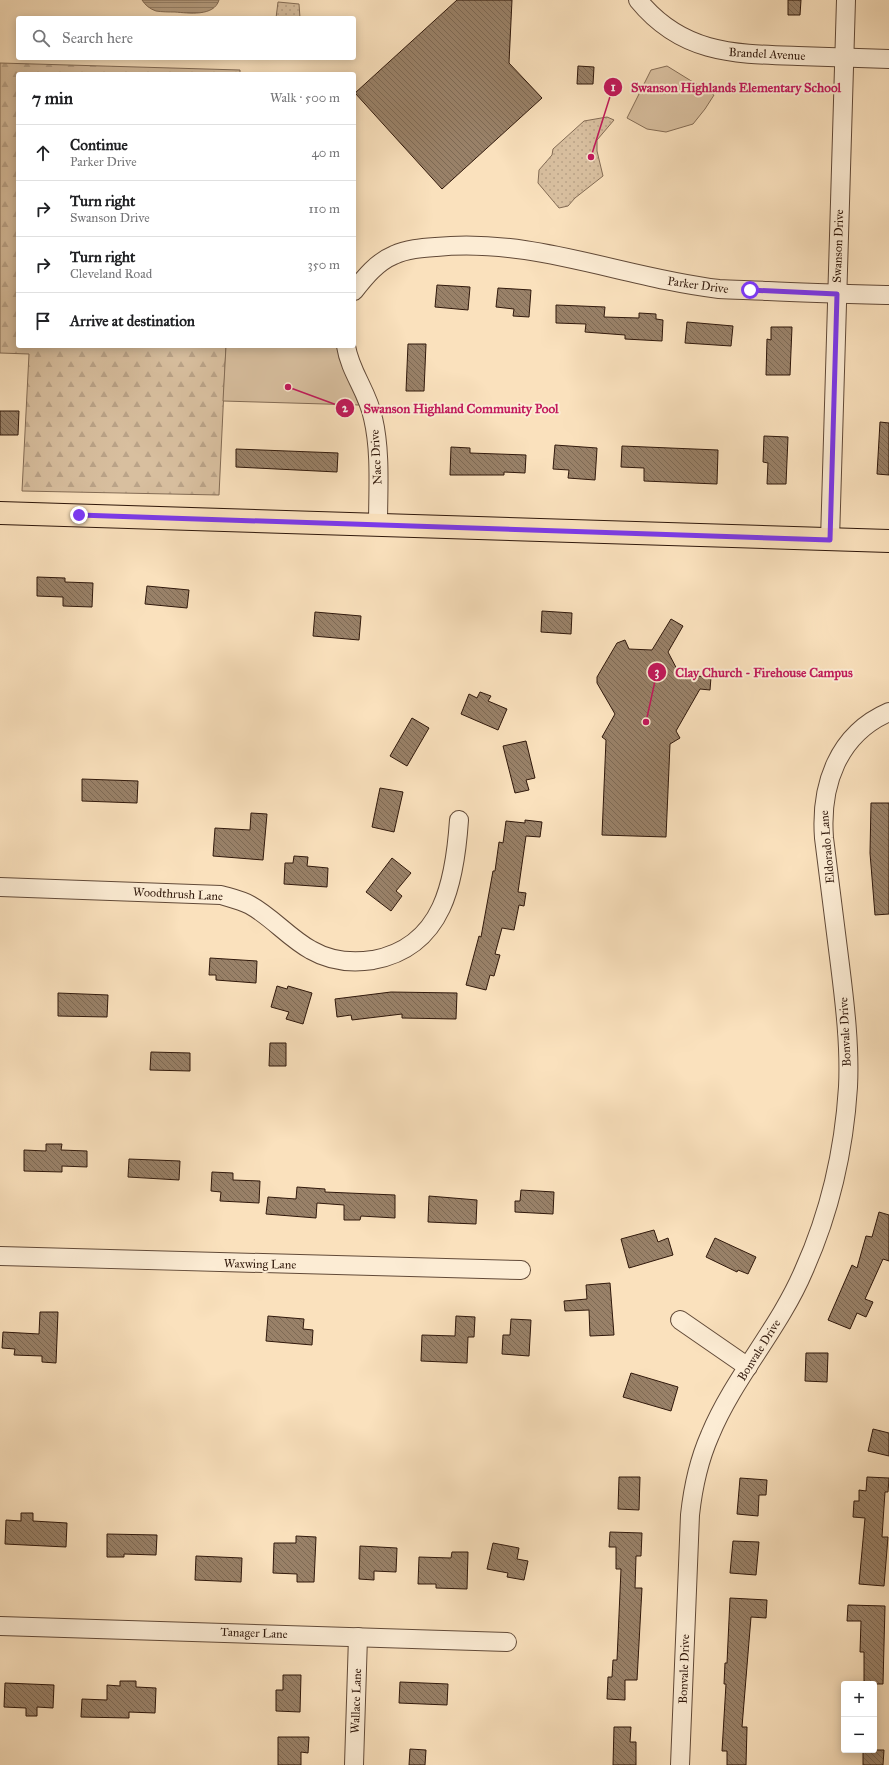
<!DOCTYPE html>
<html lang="en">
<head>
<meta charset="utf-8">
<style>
	:root { --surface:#fff; --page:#f6f6f6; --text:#202124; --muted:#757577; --line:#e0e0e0 }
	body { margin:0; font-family:"IM FELL Great Primer",serif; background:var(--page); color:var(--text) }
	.controls { position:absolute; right:12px; bottom:12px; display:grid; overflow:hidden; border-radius:4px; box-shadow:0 2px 10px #0003 }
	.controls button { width:36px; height:36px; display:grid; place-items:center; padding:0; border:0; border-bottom:1px solid var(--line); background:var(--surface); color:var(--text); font:20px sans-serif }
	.stop { position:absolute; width:12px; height:12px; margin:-9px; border:3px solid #7c3aed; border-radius:50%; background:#fff }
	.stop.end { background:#7c3aed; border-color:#fff; box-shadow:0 1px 4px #0008 }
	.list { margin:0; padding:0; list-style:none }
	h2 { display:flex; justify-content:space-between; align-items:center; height:52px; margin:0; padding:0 16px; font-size:17px }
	h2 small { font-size:13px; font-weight:400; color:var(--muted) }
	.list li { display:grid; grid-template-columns:26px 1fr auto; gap:12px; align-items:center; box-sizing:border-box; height:56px; padding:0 16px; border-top:1px solid var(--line) }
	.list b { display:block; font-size:15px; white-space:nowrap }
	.list p { margin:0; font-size:13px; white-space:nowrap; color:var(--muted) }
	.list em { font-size:13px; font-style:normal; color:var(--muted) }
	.icon { flex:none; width:22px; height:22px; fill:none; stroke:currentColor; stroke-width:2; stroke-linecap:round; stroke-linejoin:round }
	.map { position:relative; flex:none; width:889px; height:1765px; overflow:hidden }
	.search { position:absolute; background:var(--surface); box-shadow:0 2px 10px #0003; left:16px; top:16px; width:340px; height:44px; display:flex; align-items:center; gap:10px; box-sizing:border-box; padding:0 14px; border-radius:4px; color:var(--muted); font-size:15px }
	.panel { position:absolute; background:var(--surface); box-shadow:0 2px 10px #0003; left:16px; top:72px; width:340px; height:276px; border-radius:4px }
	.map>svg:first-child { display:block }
	.forest { fill:url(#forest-firs); stroke:#846c55 }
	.park { fill:url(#park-dots); stroke:#846c55 }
	.garden { fill:#d8bf9f; stroke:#846c55 }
	.water { fill:url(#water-rules); stroke:#806851 }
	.building { fill:url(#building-back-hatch); stroke:#30180b }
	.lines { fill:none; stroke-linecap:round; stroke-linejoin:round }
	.minor-casing { stroke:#624a38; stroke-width:20 }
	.major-casing { stroke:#30180b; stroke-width:24 }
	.minor { stroke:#fcecd4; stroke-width:18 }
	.major { stroke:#fae1bd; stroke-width:22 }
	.route { stroke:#7c3aed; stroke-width:5 }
	.labels { text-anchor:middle; stroke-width:4; stroke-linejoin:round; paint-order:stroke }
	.street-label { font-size:12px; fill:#30180b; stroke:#fcecd4 }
	.leader { fill:none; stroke:#c2185b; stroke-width:1.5 }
	.callout-dot { fill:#c2185b; stroke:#fcecd4; stroke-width:1.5 }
	.mark-label { font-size:12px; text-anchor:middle; font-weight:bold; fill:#fff }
	.callout-label { font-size:13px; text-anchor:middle; font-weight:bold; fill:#c2185b; stroke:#fcecd4; stroke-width:4; stroke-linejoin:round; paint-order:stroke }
</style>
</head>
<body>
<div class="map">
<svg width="889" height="1765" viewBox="0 0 889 1765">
	<defs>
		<pattern id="forest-firs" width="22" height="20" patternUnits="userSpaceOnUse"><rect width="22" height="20" fill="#d8bf9f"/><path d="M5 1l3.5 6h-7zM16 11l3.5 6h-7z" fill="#baa388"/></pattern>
		<pattern id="park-dots" width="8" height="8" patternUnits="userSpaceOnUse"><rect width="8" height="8" fill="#d8bf9f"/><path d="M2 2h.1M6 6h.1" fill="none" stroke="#baa388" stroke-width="1.8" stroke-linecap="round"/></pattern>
		<pattern id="water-rules" width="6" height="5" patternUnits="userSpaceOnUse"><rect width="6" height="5" fill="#b59d80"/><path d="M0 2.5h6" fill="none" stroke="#947f67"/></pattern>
		<pattern id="building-back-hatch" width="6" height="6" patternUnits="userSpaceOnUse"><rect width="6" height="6" fill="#998168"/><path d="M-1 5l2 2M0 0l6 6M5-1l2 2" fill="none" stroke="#7d6954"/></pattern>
	</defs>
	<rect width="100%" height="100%" fill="#fae1bd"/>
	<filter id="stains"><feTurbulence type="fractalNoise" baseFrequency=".005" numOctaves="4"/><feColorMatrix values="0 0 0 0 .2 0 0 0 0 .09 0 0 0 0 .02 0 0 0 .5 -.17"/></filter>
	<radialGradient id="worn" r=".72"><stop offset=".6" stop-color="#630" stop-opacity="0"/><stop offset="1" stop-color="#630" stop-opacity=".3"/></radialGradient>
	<polygon class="forest" points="0,63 240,70 240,74 18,74 18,346 226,346 219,495 22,491 29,354 0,353"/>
	<g class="park">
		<polygon points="278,2 299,4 300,18 276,18"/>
		<polygon points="607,117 614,120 597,140 597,151 603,176 575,198 568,206 559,208 538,183 539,170 552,155 553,149 584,121"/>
	</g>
	<g class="garden">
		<polygon points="667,66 714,95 705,109 693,124 666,132 647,129 627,118 651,70"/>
		<polygon points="226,346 337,346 359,405 223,401"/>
	</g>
	<path class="water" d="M142 0H219C214 17 188 13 175 12 169 12 162 12 156 11 150 9 145 5 142 0Z"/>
	<g class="building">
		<polygon points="457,0 512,0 509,63 542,98 442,189 355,93"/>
		<polygon points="788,0 801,0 800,15 788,15"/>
		<polygon points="578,66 594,67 593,84 577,84"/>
		<polygon points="437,285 470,287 468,310 435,307"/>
		<polygon points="498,288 531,290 529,317 513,316 514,309 496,307"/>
		<polygon points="556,305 605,307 604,317 639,318 639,313 656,314 656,319 663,320 662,341 625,339 625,335 585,332 586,324 556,323"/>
		<polygon points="687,322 733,326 731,346 685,343"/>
		<polygon points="771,327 792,327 790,375 766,375 767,339 771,340"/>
		<polygon points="408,344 426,344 424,391 406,391"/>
		<polygon points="0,411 19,411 18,435 0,435"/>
		<polygon points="880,422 889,423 889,475 877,474"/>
		<polygon points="764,436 788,437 786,484 767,484 768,463 763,462"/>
		<polygon points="555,445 597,448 595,480 568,478 569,470 553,469"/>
		<polygon points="622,446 718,450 717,484 644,481 644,468 621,467"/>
		<polygon points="451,447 470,448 470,453 526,455 525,473 504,472 504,475 450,475"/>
		<polygon points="236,449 338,453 337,472 236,467"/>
		<polygon points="37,577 65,578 65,582 93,583 92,607 63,606 63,597 37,596"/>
		<polygon points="147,586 189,590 187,608 145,604"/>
		<polygon points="542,611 572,613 571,634 541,632"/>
		<polygon points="315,612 361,616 359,640 313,636"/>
		<polygon points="671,619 683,626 668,652 680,675 711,677 710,690 700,689 676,731 680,738 670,744 666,837 602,835 606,740 602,737 615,714 597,683 597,677 617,643 625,640 629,649 652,650"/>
		<polygon points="480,692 491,696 488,701 507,709 498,730 461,714 469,694 477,698"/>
		<polygon points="412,718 429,728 407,766 390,756"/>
		<polygon points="526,741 535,778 526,780 529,790 515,793 503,746"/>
		<polygon points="82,779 138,781 137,803 82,801"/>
		<polygon points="380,788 403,792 394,832 372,827"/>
		<polygon points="871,803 889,803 889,914 875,915 870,853"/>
		<polygon points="251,813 267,814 263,860 213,856 215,828 250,830"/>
		<polygon points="525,820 542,822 540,837 526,836 518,892 526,893 524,906 519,905 514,930 502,928 495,954 500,955 494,976 490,975 486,990 466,985 479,936 481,937 493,871 495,871 499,842 503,843 506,821 525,823"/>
		<polygon points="294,856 308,857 307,866 328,868 327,887 284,884 285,863 293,863"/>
		<polygon points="392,858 411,873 396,891 402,896 391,911 366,892"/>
		<polygon points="210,958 257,961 256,983 216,980 216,975 209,975"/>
		<polygon points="277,986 287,989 288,986 312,993 303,1024 286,1019 289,1012 271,1007"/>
		<polygon points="391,992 457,993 456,1019 402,1018 402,1014 352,1020 351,1015 337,1017 335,999"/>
		<polygon points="58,993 108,995 107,1017 58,1016"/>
		<polygon points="270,1043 286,1043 286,1066 269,1066"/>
		<polygon points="151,1052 190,1053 190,1071 150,1070"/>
		<polygon points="46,1144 62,1144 61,1150 87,1151 87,1167 62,1166 62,1172 24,1171 24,1150 46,1151"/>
		<polygon points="129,1159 180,1161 179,1180 128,1177"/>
		<polygon points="212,1172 233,1173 233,1180 260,1181 259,1203 220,1201 221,1192 211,1191"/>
		<polygon points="297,1187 325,1189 325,1192 395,1195 395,1218 361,1216 360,1220 344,1220 344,1205 317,1203 316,1218 266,1214 268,1197 296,1199"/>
		<polygon points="521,1190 554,1192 553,1214 515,1212 515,1201 520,1201"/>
		<polygon points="429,1196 477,1200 476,1224 428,1222"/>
		<polygon points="879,1212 889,1215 889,1261 883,1259 865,1299 873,1302 866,1317 857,1313 850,1329 828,1320 852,1265 857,1268 866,1236 872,1237"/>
		<polygon points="654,1230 658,1242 668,1238 673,1255 629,1268 621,1239"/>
		<polygon points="715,1238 756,1257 748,1274 738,1270 737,1272 706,1257"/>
		<polygon points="610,1283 614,1335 590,1336 589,1310 565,1311 564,1301 587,1299 586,1285"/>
		<polygon points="40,1312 58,1312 56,1363 42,1362 42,1356 14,1355 15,1349 2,1348 3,1332 39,1334"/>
		<polygon points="268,1316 304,1319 303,1329 313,1330 312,1345 266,1341"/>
		<polygon points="456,1316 475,1317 474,1337 468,1337 467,1363 421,1361 422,1335 455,1336"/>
		<polygon points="511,1319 531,1320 529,1356 502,1354 503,1335 510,1335"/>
		<polygon points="806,1353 828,1353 827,1382 805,1381"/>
		<polygon points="631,1373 678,1387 671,1411 623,1397"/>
		<polygon points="873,1429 889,1433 889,1456 868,1451"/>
		<polygon points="619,1477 640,1477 639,1510 618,1509"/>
		<polygon points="867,1477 889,1478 888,1492 885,1492 882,1537 888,1537 884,1586 859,1584 865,1518 853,1517 854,1501 859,1501 859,1490 866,1491"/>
		<polygon points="740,1478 767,1480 766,1495 759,1495 758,1516 737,1514"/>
		<polygon points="21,1513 33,1513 33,1521 67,1523 66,1547 5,1544 6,1520 21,1521"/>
		<polygon points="610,1532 642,1533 641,1556 636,1556 635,1588 642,1588 637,1680 625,1680 625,1700 607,1699 608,1677 612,1677 613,1660 617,1660 621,1569 616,1569 616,1547 609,1547"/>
		<polygon points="107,1534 157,1535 156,1555 124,1554 124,1557 107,1557"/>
		<polygon points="296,1536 316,1537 314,1582 297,1582 297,1574 273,1573 274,1543 296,1543"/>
		<polygon points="733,1541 759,1542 756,1575 730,1573"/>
		<polygon points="493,1543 519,1548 517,1559 528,1561 524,1580 507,1577 508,1573 487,1569"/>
		<polygon points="360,1546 397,1548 396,1572 374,1571 374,1580 359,1579"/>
		<polygon points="452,1552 468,1552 467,1589 436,1588 436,1584 418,1584 419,1557 451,1558"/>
		<polygon points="196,1556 242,1558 241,1582 195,1580"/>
		<polygon points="730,1598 767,1600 766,1618 751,1617 742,1727 747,1727 746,1765 727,1765 727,1751 722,1751 726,1684 724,1684 725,1663 727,1663"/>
		<polygon points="848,1605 885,1606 883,1684 864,1684 864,1652 860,1652 861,1621 847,1621"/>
		<polygon points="283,1675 301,1675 300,1712 276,1711 276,1690 283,1690"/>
		<polygon points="120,1681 136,1681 136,1687 156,1688 155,1713 129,1712 129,1718 81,1717 82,1699 107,1700 107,1685 120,1686"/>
		<polygon points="400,1682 448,1684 447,1705 399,1703"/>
		<polygon points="5,1683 54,1685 53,1708 37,1707 37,1716 26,1716 26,1708 4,1707"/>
		<polygon points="614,1727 631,1727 630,1742 636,1742 636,1765 613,1765"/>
		<polygon points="278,1737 309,1737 308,1753 301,1752 301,1765 278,1765"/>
		<polygon points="410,1749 426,1750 425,1765 409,1765"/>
		<polygon points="863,1750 884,1750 883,1765 863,1765"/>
	</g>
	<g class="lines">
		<g class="minor-casing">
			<g id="minor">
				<path d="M638 0C682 54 734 54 798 56 828 57 859 58 889 59"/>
				<path d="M354 291C365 277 377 262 394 255 407 249 422 248 436 247 532 237 624 278 719 289 735 290 752 290 768 291 808 293 849 294 889 295"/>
				<path d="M346 346C350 372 368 392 373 418 381 452 378 490 378 525"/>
				<polyline points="830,540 846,0"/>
				<path d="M0 887 221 895C231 898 241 900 250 905 272 917 289 938 311 950 330 961 353 963 373 960 444 947 455 880 459 820"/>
				<polyline points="0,1256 521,1270"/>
				<polyline points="680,1320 748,1367"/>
				<polyline points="0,1626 507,1642"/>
				<polyline points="354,1765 358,1637"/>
				<path d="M680 1765 690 1515C693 1487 699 1460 710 1435 734 1377 779 1329 804 1270 830 1212 844 1151 848 1087 850 1047 845 1005 840 965 835 923 829 880 824 838 820 785 838 734 889 712"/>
			</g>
		</g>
		<g class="major-casing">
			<polyline id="major" points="0,513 889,541"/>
		</g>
		<use href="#minor" class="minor"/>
		<use href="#major" class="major"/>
	</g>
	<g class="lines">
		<polyline class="route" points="79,515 830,540 837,294 750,290"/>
	</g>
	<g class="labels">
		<g class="street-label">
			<text transform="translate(767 54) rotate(3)" y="4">Brandel Avenue</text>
			<text transform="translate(838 246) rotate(-88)" y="4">Swanson Drive</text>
			<text transform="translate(698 285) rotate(8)" y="4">Parker Drive</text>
			<text transform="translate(376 457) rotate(-93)" y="4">Nace Drive</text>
			<text transform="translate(827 847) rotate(-95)" y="4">Eldorado Lane</text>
			<text transform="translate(178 894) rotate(3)" y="4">Woodthrush Lane</text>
			<text transform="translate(845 1032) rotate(-93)" y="4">Bonvale Drive</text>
			<text transform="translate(260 1264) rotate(1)" y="4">Waxwing Lane</text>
			<text transform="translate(759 1350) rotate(-58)" y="4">Bonvale Drive</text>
			<text transform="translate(254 1633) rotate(2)" y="4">Tanager Lane</text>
			<text transform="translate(684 1669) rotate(-88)" y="4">Bonvale Drive</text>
			<text transform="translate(356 1701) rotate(-88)" y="4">Wallace Lane</text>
		</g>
	</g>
	<path class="leader" d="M591 157L613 87M288 387L345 408M646 722L657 672"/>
	<g class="callout-dot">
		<circle cx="591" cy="157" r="4"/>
		<circle cx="288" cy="387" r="4"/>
		<circle cx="646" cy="722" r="4"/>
		<circle cx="613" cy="87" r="10"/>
		<circle cx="345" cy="408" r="10"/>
		<circle cx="657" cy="672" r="10"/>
	</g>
	<g class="mark-label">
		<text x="613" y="91">1</text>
		<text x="345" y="412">2</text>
		<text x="657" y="676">3</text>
	</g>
	<g class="callout-label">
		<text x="736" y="92">Swanson Highlands Elementary School</text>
		<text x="461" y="413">Swanson Highland Community Pool</text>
		<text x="764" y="677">Clay Church - Firehouse Campus</text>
	</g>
	<rect width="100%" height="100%" filter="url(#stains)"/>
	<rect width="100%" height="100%" fill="url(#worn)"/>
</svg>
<div class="controls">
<button>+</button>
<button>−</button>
</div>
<div class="stop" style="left:750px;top:290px"></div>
<div class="stop end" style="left:79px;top:515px"></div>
<div class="search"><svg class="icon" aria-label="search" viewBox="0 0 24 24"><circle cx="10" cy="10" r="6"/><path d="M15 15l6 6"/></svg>Search here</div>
<section class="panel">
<h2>7 min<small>Walk · 500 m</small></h2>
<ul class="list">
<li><svg class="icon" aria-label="ahead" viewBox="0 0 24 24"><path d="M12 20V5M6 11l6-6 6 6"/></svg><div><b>Continue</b><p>Parker Drive</p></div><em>40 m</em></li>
<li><svg class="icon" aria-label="right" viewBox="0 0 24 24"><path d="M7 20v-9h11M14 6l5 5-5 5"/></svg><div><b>Turn right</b><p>Swanson Drive</p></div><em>110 m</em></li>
<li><svg class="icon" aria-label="right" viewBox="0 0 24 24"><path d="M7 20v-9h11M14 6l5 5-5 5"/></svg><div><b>Turn right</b><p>Cleveland Road</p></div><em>350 m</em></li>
<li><svg class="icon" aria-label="arrive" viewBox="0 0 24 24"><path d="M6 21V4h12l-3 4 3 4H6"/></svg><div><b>Arrive at destination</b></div></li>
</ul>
</section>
</div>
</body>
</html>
